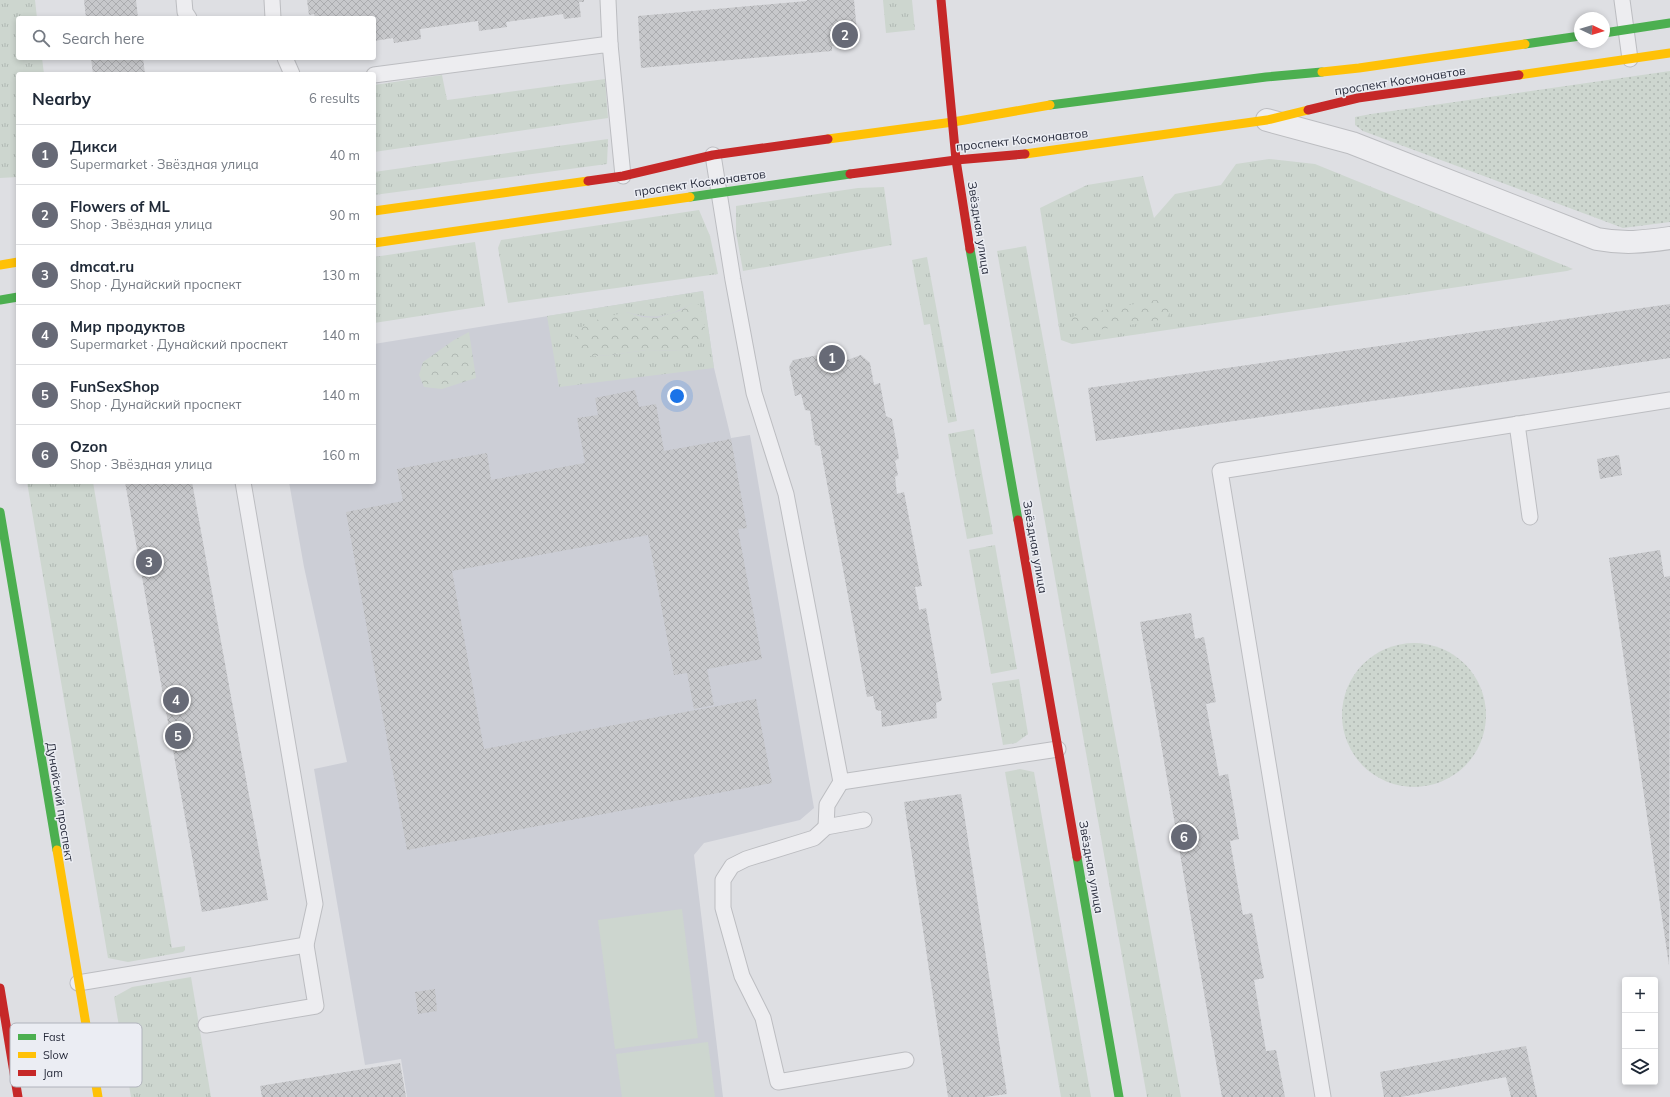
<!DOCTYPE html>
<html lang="en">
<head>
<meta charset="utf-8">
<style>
	:root { --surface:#fff; --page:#f6f6f7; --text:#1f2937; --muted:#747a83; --line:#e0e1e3; --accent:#676a76 }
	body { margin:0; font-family:Mulish,sans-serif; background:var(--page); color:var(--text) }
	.controls { position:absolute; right:12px; bottom:12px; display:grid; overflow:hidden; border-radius:4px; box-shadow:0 2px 6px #0003 }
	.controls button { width:36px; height:36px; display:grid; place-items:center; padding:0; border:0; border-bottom:1px solid var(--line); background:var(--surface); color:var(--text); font:20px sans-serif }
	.compass { position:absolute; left:1574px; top:12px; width:36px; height:36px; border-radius:50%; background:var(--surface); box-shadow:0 2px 6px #0003; rotate:94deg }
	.you { position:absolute; left:677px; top:396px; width:14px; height:14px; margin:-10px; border:3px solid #fff; border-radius:50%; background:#1a73e8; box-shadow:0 0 0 6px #1a73e833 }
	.badge { display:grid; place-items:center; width:26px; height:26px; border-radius:50%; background:var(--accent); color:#fff; font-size:13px; font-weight:700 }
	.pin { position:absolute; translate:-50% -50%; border:2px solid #fff; box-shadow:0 1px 4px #0006 }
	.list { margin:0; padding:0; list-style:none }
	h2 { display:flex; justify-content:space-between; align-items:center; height:52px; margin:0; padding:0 16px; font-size:17px }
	h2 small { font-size:13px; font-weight:400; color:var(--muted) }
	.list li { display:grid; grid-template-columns:26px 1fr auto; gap:12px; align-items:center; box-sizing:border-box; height:60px; padding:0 16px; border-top:1px solid var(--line) }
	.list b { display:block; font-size:15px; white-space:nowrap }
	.list p { margin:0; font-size:13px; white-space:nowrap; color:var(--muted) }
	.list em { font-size:13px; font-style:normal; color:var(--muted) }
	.icon { flex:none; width:22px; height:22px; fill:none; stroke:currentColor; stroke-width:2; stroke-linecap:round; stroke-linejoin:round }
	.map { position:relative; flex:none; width:1670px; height:1097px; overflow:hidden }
	.search { position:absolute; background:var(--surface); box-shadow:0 2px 6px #0003; left:16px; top:16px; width:360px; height:44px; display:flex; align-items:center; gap:10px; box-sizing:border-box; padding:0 14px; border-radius:4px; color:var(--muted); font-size:15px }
	.panel { position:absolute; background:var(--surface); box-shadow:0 2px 6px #0003; left:16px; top:72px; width:360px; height:412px; border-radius:4px }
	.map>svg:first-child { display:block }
	.built { fill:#ccced6 }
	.grass { fill:url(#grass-tufts); fill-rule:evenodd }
	.forest { fill:url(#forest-crowns) }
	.park { fill:url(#park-dots) }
	.garden { fill:#cdd6cf }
	.building { fill:url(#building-cross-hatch) }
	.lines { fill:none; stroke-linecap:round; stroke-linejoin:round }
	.lane-casing { stroke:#bcbdc1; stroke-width:17 }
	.street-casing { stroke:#bcbdc1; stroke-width:24 }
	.lane { stroke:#ededf0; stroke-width:15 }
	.street { stroke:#ededf0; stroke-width:22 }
	.fast { stroke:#4caf50; stroke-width:9 }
	.slow { stroke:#ffc107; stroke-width:9 }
	.jam { stroke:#c62828; stroke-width:9 }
	.labels { text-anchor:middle; stroke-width:3; stroke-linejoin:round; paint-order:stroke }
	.street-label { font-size:12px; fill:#272b3b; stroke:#ebedf3 }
	.key { fill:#ebedf3; stroke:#b0b3bc; stroke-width:1 }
	.key-label { font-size:11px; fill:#272b3b }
</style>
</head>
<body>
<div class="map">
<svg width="1670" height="1097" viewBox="0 0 1670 1097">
	<defs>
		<pattern id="grass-tufts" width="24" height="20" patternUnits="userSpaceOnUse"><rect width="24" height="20" fill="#cdd6cf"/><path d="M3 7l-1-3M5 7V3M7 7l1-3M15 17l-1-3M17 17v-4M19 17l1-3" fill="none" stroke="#b0b8b3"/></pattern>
		<pattern id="forest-crowns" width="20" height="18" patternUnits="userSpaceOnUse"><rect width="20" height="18" fill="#cdd6cf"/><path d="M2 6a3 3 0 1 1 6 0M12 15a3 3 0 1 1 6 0" fill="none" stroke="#b0b8b3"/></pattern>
		<pattern id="park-dots" width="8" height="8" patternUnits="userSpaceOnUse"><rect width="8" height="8" fill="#cdd6cf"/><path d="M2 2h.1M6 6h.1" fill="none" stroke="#b0b8b3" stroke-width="1.8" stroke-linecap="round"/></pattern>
		<pattern id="building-cross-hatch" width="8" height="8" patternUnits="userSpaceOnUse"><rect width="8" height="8" fill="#c7c8cb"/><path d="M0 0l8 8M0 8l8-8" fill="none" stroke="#abacaf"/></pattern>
	</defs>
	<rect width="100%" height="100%" fill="#dedfe3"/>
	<polygon class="built" points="703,291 714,368 731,438 750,435 814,808 800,820 704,843 694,855 723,1097 407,1097 401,1059 365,1065 314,769 347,762 304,567 289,482 374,482 374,344"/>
	<g class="grass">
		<polygon points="0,0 35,0 37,18 18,18 18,58 42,58 44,74 18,74 18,177 0,178"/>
		<polygon points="883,0 912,0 915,30 886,33"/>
		<polygon points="442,75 447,100 605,79 608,118 374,152 374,85"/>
		<polygon points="608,139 607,164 374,195 374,172"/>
		<polygon points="1269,159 1315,164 1573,269 1567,271 1072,344 1061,340 1040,208 1087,185 1143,176 1154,218 1175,194 1221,185 1236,164"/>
		<polygon points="884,187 892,245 743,271 736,232 736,206 858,188"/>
		<polygon points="699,210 710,236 718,274 508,303 498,248 501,240"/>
		<polygon points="475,242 485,306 374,323 374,257"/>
		<polygon points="1026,246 1181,1097 1147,1097 997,251"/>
		<polygon points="927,257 957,421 948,423 930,324 924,325 912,260"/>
		<path d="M703 291 714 368 559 387 547 316ZM692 303 688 351 646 350 612 355 595 356 626 312C654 320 667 318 692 303Z"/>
		<polygon points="974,429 993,534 967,539 948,434"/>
		<polygon points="27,482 93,482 172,948 185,946 185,950 183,952 128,962 108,958"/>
		<polygon points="995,545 1017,669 991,674 969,550"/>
		<polygon points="1019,679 1028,734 1016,743 1003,745 992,683"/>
		<polygon points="1020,769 1034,772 1091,1097 1061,1097 1005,772"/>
		<polygon points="191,977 211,1097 131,1097 114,997 132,987"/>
	</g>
	<g class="forest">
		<polygon points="1155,300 1165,301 1173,307 1166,319 1072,334 1067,325 1074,316"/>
		<polygon points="692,303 700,305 706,333 702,342 688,351 646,350 612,355 595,356 586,356 578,353 574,347 576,331 589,322 626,312 642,317 657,318 679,311"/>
		<polygon points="469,332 476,378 442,389 424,387 419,375 423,362 454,340"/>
	</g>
	<g class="park">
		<polygon points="1670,71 1670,222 1623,228 1363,131 1355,125 1355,117 1371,114"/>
		<circle cx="1414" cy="715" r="72"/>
	</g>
	<g class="garden">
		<polygon points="682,909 698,1038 615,1049 598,920"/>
		<polygon points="708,1042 715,1097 622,1097 616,1054"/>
	</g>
	<g class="building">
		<polygon points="84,0 136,0 138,18 86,18"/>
		<polygon points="307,0 584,0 584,2 579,2 581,17 564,19 563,14 506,22 507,27 479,31 478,21 420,29 421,39 394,43 393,38 374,41 374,18 315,18 314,14 309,15"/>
		<polygon points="807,0 854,0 858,43 832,46 832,51 641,68 638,16 807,1"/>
		<polygon points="91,58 143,58 145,74 93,74"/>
		<polygon points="1670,304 1670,358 1096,441 1088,388"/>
		<polygon points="839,351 842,362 861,355 870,363 874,385 880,383 886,416 892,419 899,458 895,461 898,475 895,477 897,494 904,492 922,586 915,587 919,610 926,608 942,700 936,703 937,718 882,727 881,711 876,710 873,696 867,697 820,446 815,445 810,411 805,410 801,394 795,396 789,367 793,360"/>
		<polygon points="635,390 639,407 656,404 664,451 731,439 747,528 738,529 762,659 707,669 714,705 694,709 687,673 674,675 648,535 452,571 484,749 756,699 772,783 407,850 346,512 403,501 397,469 487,453 491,480 585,463 577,418 598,415 595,398"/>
		<polygon points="1619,455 1622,475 1600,479 1597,459"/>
		<polygon points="125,482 192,482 268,900 202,912"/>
		<polygon points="1660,550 1664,577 1670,576 1669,965 1609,558"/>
		<polygon points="1191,613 1195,639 1204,637 1216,702 1206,704 1219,776 1228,774 1239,839 1230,841 1243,915 1252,913 1264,978 1254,980 1266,1051 1276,1050 1285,1097 1222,1097 1140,622"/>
		<polygon points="961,794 1007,1094 984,1097 948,1097 904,802"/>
		<polygon points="435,989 437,1011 418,1014 415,992"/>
		<polygon points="1526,1046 1537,1097 1511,1097 1506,1077 1401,1097 1384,1097 1380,1072"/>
		<polygon points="400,1063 406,1097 262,1097 260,1086"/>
	</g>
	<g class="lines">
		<g class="lane-casing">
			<g id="lane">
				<polyline points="184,0 185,12 189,18"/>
				<polyline points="272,0 273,18"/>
				<polyline points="608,0 610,44"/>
				<polyline points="1622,0 1630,59"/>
				<polyline points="285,58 292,74"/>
				<polyline points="374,75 610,44 623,176"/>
				<polyline points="713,155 733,280 754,393 786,494 841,782 827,805 826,827"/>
				<polyline points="1517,424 1530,517"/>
				<polyline points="841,782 1058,749"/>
				<polyline points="864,820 826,827 814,838 746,859 732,866 723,880 723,908 742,976 763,1018 778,1082 906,1060"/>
				<polyline points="78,983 306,945"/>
				<polyline points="206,1025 316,1006 306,945 315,904 243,482"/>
				<polyline points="1323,1097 1220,471 1670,400"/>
			</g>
		</g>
		<g class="street-casing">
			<path id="street" d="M1267 120 1352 143 1597 239C1624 244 1643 242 1670 238"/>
		</g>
		<use href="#lane" class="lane"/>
		<use href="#street" class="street"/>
		<g class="fast">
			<polyline points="1604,33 1670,23"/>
			<polyline points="1525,44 1580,36"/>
			<polyline points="1050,105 1266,77 1322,72"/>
			<polyline points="690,197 850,174"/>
			<polyline points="970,249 1018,520"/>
			<polyline points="0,300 18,297"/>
			<polyline points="0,512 57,850"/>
			<polyline points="1077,857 1119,1097"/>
		</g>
		<g class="slow">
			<polyline points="1322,72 1359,68 1525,44"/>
			<polyline points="1519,75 1670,53"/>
			<polyline points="828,139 953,122 1050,105"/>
			<polyline points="1025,154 1267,120 1308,110"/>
			<polyline points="374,211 588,181"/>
			<polyline points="374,243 690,197"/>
			<polyline points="0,265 18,262"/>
			<polyline points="57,850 98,1097"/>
		</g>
		<g class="jam">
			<polyline points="941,0 956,160 970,249"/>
			<polyline points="1308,110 1358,98 1519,75"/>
			<polyline points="850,174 956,160 1025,154"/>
			<polyline points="588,181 623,176 713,155 828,139"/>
			<polyline points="1018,520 1077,857"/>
			<polyline points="0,988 18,1097"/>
		</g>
	</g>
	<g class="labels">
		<g class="street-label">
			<text transform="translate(1400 81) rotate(-9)" y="4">проспект Космонавтов</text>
			<text transform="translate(1022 140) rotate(-6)" y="4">проспект Космонавтов</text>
			<text transform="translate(700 183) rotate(-8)" y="4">проспект Космонавтов</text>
			<text transform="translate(979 228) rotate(81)" y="4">Звёздная улица</text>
			<text transform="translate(1035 547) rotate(80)" y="4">Звёздная улица</text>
			<text transform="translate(60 802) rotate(81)" y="4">Дунайский проспект</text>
			<text transform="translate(1091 867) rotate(80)" y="4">Звёздная улица</text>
		</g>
	</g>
	<rect x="10" y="1023" width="132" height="64" rx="6" class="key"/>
	<rect x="18" y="1034" width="18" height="6" fill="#4caf50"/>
	<rect x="18" y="1052" width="18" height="6" fill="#ffc107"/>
	<rect x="18" y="1070" width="18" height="6" fill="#c62828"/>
	<g class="key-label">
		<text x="43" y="1041">Fast</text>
		<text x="43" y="1059">Slow</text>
		<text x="43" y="1077">Jam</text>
	</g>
</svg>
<div class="controls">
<button>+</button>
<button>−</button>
<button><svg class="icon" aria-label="layers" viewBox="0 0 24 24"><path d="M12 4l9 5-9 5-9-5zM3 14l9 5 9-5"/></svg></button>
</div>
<svg class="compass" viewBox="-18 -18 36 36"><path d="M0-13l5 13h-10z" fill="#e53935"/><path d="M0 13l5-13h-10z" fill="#747a83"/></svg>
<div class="you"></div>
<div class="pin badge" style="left:832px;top:358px">1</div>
<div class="pin badge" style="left:845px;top:35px">2</div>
<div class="pin badge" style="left:149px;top:562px">3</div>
<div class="pin badge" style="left:176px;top:700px">4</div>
<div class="pin badge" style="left:178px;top:736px">5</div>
<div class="pin badge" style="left:1184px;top:837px">6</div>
<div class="search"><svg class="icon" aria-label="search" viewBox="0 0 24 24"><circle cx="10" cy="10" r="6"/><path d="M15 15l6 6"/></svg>Search here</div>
<section class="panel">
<h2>Nearby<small>6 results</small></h2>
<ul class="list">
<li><span class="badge">1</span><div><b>Дикси</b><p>Supermarket · Звёздная улица</p></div><em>40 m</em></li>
<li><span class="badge">2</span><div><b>Flowers of ML</b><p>Shop · Звёздная улица</p></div><em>90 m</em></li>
<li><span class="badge">3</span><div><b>dmcat.ru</b><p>Shop · Дунайский проспект</p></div><em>130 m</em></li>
<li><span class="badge">4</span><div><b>Мир продуктов</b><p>Supermarket · Дунайский проспект</p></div><em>140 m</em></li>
<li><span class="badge">5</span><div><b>FunSexShop</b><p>Shop · Дунайский проспект</p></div><em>140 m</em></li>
<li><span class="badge">6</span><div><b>Ozon</b><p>Shop · Звёздная улица</p></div><em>160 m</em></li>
</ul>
</section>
</div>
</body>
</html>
